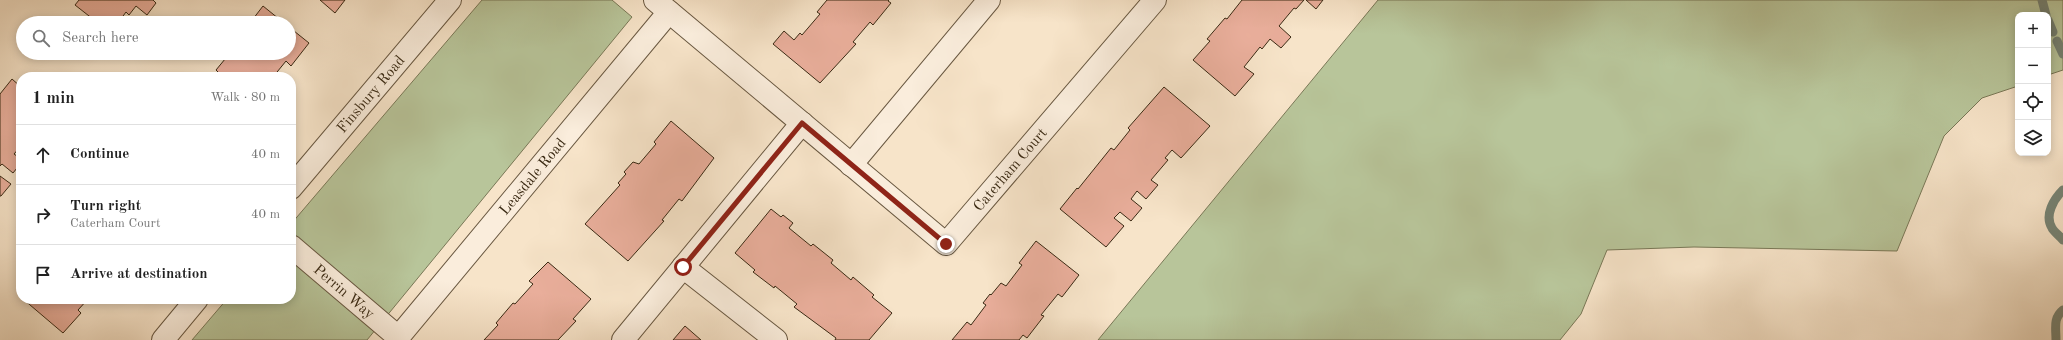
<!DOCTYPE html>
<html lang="en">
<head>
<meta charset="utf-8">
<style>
	:root { --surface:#fff; --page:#f6f6f6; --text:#222; --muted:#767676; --line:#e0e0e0 }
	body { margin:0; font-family:"Old Standard TT",serif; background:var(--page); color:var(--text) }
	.controls { position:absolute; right:12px; top:12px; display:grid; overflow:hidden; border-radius:8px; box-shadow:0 2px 10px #0003 }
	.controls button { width:36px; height:36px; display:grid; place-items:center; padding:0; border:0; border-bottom:1px solid var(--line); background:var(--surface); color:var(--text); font:20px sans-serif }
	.stop { position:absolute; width:12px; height:12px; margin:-9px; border:3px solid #8f2418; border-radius:50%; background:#fff }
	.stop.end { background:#8f2418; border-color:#fff; box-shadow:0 1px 4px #0008 }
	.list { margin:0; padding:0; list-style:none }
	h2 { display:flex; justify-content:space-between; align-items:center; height:52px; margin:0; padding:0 16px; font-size:17px }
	h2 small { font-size:13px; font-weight:400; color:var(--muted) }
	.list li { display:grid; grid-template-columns:26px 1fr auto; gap:12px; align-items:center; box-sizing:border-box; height:60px; padding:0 16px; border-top:1px solid var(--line) }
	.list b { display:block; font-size:15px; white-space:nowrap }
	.list p { margin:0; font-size:13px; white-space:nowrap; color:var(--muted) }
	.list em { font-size:13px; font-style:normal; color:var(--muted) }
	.icon { flex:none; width:22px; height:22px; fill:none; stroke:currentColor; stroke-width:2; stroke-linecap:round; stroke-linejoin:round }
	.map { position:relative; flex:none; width:2063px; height:340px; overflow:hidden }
	.search { position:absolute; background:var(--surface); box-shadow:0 2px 10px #0003; left:16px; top:16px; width:280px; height:44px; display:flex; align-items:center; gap:10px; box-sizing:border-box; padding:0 14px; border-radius:22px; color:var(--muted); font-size:15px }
	.panel { position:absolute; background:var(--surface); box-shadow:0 2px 10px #0003; left:16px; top:72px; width:280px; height:232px; border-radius:16px }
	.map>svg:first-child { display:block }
	.green { fill:#b8c59a; stroke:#797857 }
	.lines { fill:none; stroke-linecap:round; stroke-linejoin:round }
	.stream { stroke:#758375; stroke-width:9 }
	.building { fill:#e9ae9b; stroke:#3a2a14 }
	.minor-casing { stroke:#695841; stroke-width:24 }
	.minor { stroke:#faeddc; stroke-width:22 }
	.route { stroke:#8f2418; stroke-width:5 }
	.labels { text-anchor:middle; stroke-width:3.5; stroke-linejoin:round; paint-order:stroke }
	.street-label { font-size:15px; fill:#3a2a14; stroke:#faeddc }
</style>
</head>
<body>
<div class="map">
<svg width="2063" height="340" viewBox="0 0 2063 340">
	<rect width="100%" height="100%" fill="#f7e4c9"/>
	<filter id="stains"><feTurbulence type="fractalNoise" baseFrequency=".005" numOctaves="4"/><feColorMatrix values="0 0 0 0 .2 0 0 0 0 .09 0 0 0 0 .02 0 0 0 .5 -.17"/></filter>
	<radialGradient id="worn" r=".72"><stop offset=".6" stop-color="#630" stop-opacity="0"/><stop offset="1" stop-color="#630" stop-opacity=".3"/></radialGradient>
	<g class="green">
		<polygon points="482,0 612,0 632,17 367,340 192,340 227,299 291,299 291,224"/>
		<polygon points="1378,0 2063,0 2063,70 2048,75 2048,15 2018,15 2018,86 1982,98 1944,136 1897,251 1694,247 1607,250 1581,314 1560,340 1098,340"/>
	</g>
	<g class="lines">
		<g class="stream">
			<polyline points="2042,0 2046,15"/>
			<polyline points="2048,20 2053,32"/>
			<polyline points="2057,41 2063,54"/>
			<path d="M2063 190C2054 199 2044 215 2052 228 2054 232 2060 236 2063 240"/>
			<path d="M2056 340C2056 328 2053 318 2063 310"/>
		</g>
	</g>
	<g class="building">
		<polygon points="79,0 153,0 156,3 147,15 136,6 129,15 126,12 118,23 98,23 75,5"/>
		<polygon points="320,0 345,0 335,13"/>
		<polygon points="827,0 889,0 888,1 891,3 873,25 870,22 853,42 856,44 820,83 773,44 784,31 794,40 800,33 802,35 820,14 817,12"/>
		<polygon points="1242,0 1304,0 1296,9 1294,8 1279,26 1291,37 1281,48 1270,39 1262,49 1260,47 1244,67 1254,74 1235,96 1193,60 1210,41 1207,39 1225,18 1227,19"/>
		<polygon points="1306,0 1323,0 1316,9"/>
		<polygon points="263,6 284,23 258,23 253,19"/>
		<polygon points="289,27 309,43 291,66 286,61 273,77 217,77 220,74 216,70 230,53 289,53"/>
		<polygon points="12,79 21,87 21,146 14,154 21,159 21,163 13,173 2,164 0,166 0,94"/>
		<polygon points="1164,87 1210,126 1181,158 1172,150 1165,158 1168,160 1151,180 1158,185 1146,199 1137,191 1131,199 1142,208 1131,221 1120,212 1114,218 1124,226 1106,247 1060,209 1077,188 1078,189 1111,148 1114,150 1130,130 1128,128"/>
		<polygon points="671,121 714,158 682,201 679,199 662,220 664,221 628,261 585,224 620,185 618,183 626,174 624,172 633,162 639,164 656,144 654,142"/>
		<polygon points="0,176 11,184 1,196 0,196"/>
		<polygon points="771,209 781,217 783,215 793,223 789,228 811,246 813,244 833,260 831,263 851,280 853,277 874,295 872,297 892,313 869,340 835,340 836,338 794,307 797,304 775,286 774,288 753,272 755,270 735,253"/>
		<polygon points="1036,241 1079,275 1062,297 1058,294 1041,315 1044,316 1027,338 1023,335 1019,340 952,340 967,322 971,325 986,305 983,303 990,294 991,295 1001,283 1006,286 1022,265 1019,263"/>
		<polygon points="548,262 591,299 573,319 576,321 558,340 484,340 498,325 496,323 513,303 515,304 533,284 529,281"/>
		<polygon points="23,299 88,299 78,310 81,313 63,333"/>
		<polygon points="685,326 701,340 673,340"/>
	</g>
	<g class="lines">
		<g class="minor-casing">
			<g id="minor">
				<path id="s1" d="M655 0 946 244 1155 0"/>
				<polyline points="851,165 989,0"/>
				<path id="s2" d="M291 188 450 0"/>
				<path id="s3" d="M291 246 398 337"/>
				<polyline points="683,267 776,340"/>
				<polyline points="163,340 197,299"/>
				<path id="s4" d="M396 340 669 12"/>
				<polyline points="623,340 802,123"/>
			</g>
		</g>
		<use href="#minor" class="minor"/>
	</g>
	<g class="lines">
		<polyline class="route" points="683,267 802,123 946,244"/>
	</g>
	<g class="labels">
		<g class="street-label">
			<text dy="5" stroke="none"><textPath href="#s2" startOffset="123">Finsbury Road</textPath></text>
			<text dy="5" stroke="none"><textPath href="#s1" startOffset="478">Caterham Court</textPath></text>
			<text dy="5" stroke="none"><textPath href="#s4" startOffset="213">Leasdale Road</textPath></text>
			<text dy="5" stroke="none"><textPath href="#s3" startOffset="70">Perrin Way</textPath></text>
		</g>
	</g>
	<rect width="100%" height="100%" filter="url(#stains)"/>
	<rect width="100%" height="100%" fill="url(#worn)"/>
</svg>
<div class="controls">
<button>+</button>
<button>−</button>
<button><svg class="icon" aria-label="locate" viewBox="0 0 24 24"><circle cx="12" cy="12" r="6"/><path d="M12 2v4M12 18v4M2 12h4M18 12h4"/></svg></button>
<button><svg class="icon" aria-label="layers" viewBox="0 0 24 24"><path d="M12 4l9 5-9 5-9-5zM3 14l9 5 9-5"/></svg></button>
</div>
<div class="stop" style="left:683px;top:267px"></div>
<div class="stop end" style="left:946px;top:244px"></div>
<div class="search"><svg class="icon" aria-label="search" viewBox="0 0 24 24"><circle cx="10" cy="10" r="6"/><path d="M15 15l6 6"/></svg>Search here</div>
<section class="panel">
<h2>1 min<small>Walk · 80 m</small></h2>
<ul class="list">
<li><svg class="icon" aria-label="ahead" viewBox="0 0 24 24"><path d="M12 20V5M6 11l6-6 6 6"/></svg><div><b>Continue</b></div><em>40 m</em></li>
<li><svg class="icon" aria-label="right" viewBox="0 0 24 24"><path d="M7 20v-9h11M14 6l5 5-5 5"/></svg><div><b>Turn right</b><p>Caterham Court</p></div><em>40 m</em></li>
<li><svg class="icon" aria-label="arrive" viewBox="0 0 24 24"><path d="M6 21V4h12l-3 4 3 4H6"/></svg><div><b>Arrive at destination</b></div></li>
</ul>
</section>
</div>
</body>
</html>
